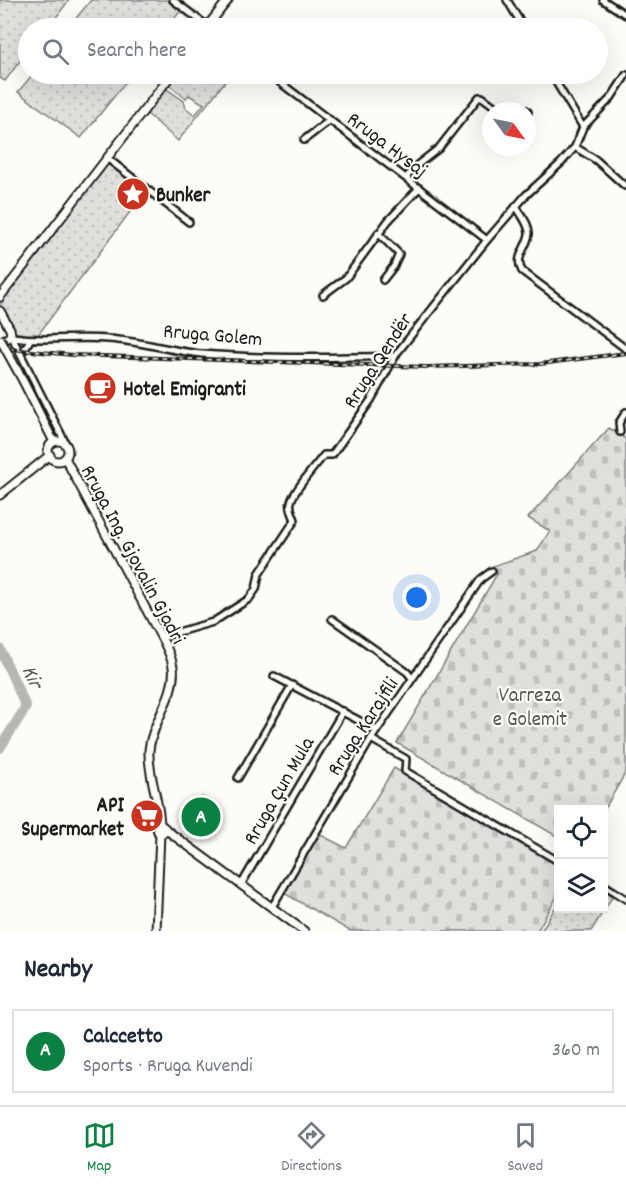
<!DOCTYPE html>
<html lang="en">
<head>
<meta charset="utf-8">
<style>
	:root { --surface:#fff; --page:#f2f2f3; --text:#1f2937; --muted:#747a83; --line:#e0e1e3; --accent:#0b8043 }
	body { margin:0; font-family:Dekko,sans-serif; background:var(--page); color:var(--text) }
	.controls { position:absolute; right:18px; bottom:18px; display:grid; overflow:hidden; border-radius:0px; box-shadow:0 6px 24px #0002 }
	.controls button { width:54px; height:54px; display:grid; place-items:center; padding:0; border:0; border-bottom:2px solid var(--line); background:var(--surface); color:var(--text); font:30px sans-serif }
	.compass { position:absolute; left:482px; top:102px; width:54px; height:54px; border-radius:50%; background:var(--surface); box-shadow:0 6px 24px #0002; rotate:123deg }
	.you { position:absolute; left:417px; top:598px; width:21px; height:21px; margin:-15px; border:4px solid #fff; border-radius:50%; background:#1a73e8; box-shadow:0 0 0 9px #1a73e833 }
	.badge { display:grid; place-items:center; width:39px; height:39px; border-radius:50%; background:var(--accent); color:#fff; font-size:20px; font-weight:700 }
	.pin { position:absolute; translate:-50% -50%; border:3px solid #fff; box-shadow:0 2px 6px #0006 }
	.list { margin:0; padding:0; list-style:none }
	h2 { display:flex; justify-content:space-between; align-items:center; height:78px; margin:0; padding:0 24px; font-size:26px }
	h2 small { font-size:20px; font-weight:400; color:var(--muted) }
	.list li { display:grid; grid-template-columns:39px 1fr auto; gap:18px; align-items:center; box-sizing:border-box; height:84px; margin:0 12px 12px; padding:0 12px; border:2px solid var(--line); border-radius:0px }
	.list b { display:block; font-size:22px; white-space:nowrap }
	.list p { margin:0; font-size:20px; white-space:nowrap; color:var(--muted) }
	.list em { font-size:20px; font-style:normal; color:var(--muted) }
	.icon { flex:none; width:33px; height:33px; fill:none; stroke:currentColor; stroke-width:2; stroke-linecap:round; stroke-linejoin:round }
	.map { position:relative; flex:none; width:626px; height:931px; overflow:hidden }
	.search { position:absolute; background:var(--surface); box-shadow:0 6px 24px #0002; left:18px; right:18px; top:18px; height:66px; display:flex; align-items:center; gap:15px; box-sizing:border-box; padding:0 21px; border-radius:33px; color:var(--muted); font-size:22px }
	.sheet { height:174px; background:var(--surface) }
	nav { display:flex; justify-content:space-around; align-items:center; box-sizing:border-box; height:84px; border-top:2px solid var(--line); background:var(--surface); font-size:16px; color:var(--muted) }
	nav a { display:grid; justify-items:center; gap:3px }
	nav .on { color:var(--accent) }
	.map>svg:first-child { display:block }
	.grass { fill:url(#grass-dots); stroke:#7e7e7c; stroke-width:1.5 }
	.cemetery { fill:url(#cemetery-stones); stroke:#7e7e7c; stroke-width:1.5 }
	.pitch { fill:#e0dfdb; stroke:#7e7e7c; stroke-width:1.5 }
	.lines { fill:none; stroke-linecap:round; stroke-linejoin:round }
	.river { stroke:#b7b6b2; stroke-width:10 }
	.street-casing { stroke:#1c1c1c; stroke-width:10 }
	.secondary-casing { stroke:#1c1c1c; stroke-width:11 }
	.street { stroke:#fdfcf7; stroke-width:5 }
	.secondary { stroke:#fdfcf7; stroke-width:7 }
	.rail-casing { stroke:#1c1c1c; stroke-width:4 }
	.rail { stroke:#fdfcf7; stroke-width:1.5; stroke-dasharray:4.5; stroke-linecap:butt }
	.secondary-bridge-casing { stroke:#1c1c1c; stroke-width:11; stroke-linecap:butt }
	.secondary-bridge { stroke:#fdfcf7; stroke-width:7 }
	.labels { text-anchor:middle; stroke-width:4.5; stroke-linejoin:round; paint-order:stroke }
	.street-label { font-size:21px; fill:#1c1c1c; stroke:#fdfcf7 }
	.poi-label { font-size:21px; font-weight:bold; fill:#1c1c1c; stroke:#fdfcf7; text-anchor:start }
	.park-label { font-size:21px; fill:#575655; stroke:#fdfcf7 }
	.water-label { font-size:22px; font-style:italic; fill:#5a5a58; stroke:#fdfcf7 }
</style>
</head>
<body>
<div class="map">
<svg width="626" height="931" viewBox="0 0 626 931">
	<defs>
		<pattern id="grass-dots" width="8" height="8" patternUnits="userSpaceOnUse" patternTransform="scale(1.5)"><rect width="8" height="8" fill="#e0dfdb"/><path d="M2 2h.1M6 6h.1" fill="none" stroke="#c0bfbb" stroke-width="1.8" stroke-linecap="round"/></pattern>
		<pattern id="cemetery-stones" width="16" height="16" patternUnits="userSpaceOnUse" patternTransform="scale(1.5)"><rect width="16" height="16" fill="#e0dfdb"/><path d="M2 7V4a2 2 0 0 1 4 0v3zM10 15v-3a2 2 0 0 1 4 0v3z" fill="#c0bfbb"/></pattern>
	</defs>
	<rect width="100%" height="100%" fill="#fdfcf7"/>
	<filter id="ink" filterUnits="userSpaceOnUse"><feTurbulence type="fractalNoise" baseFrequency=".0167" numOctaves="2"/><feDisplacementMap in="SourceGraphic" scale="12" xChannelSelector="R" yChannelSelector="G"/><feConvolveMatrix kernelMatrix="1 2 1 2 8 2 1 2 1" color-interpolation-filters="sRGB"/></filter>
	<g filter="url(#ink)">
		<g class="grass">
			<polygon points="0,0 69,0 48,28 28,28 28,50 5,81 0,78"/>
			<polygon points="91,0 170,0 182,9 167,28 68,28"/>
			<polygon points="33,74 132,74 81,138 18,92"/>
			<polygon points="176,74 231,74 178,141 146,113 165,88 184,101 186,108 195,115 204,104 189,95 186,98 168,84"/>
			<polygon points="106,165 109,165 145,192 35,339 20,348 0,306 1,303"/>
			<polygon points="604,888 614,894 591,931 541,931 558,903 558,908 604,908"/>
		</g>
		<g class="cemetery">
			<polygon points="609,428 626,439 626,772 604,810 558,810 558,837 397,743 497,574 491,570 493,566 537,551 550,531 528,518"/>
			<polygon points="394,768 558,864 558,895 537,931 350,931 284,893 319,834 346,848"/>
		</g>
		<polygon class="pitch" points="202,797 218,807 200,838 183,828"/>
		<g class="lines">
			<polyline class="river" points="0,649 26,707 0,748"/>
			<g class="street-casing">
				<g id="street">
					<polyline points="173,0 210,28"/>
					<polyline points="507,0 524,28"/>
					<polyline points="603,0 626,15"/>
					<polyline points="269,74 487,240"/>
					<polyline points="551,74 583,127"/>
					<polyline points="522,111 526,110 528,112"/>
					<polyline points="304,140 330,120"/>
					<polyline points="575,147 596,160 625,186"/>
					<polyline points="107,158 189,222"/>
					<polyline points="406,178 416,166 439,148 479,97 482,97 501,111"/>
					<path d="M516 206C520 214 530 225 529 234 527 248 514 257 522 271L626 349"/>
					<polyline points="378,233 399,254 394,266 383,280"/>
					<polyline points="323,295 346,278 388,221 419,188"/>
					<polyline points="11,335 67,446"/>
					<path d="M13 337C44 342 76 336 108 339 140 341 171 351 202 354 266 359 331 358 394 356"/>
					<polyline points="19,351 24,350 30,340"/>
					<polyline points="620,432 619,423 626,412"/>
					<polyline points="332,619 407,672 412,678"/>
					<path d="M161 637 213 622 249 599 256 589 259 574 295 520C293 514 289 508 291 502 293 491 317 464 324 455H332L371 400 397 353 487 240 526 195 561 163 575 147 583 127 611 98 626 75"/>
					<polyline points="274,676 377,730"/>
					<polyline points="371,739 406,759 405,771 558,861"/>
					<polyline points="238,778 292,685"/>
					<polyline points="241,885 343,711"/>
					<polyline points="604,885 626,899"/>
					<polyline points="272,907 371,739 481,579 492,571"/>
				</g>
			</g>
			<g class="secondary-casing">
				<g id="secondary">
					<polyline points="206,28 228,0"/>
					<polyline points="0,297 172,74"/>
					<polyline points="0,311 10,329 11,334 8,338 0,341"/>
					<polyline points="21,377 54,442"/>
					<circle cx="58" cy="451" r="10"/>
					<path d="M65 458 161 637C166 646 172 657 173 667 177 694 151 723 149 751 148 776 159 799 160 824L157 828 158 832 163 833 165 828 160 824"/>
					<polyline points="0,495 50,455"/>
					<polyline points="165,829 304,931"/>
					<polyline points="156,931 160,833"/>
				</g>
			</g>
			<use href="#street" class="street"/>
			<use href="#secondary" class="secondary"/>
			<g class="rail-casing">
				<polyline id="rail" points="0,348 73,355 427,367 540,364 626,353"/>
			</g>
			<use href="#rail" class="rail"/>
			<g class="secondary-bridge-casing">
				<polyline id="secondary-bridge" points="0,339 21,377"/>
			</g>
			<use href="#secondary-bridge" class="secondary-bridge"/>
		</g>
	</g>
	<defs>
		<g id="sight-disc" transform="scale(1.725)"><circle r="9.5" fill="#c8321e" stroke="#fdfcf7"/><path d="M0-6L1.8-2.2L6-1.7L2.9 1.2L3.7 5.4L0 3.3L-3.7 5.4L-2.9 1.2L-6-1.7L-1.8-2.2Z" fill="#fff"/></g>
		<g id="cafe-disc" transform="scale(1.725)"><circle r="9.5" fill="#c8321e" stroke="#fdfcf7"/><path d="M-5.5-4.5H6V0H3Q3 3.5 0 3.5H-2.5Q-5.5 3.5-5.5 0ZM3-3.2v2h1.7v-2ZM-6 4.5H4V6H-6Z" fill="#fff"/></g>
		<g id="supermarket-disc" transform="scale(1.725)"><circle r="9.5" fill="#c8321e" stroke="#fdfcf7"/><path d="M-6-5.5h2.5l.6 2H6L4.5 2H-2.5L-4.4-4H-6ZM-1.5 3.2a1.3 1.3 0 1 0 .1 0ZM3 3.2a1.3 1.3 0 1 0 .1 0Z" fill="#fff"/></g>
	</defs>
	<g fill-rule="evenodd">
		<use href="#sight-disc" x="133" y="194"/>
		<use href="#cafe-disc" x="100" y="388"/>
		<use href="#supermarket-disc" x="147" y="816"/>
	</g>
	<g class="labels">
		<g class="street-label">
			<text transform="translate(388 144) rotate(37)" y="7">Rruga Hysaj</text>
			<text transform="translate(213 334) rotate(5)" y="7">Rruga Golem</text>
			<text transform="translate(377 360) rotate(-57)" y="7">Rruga Qendër</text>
			<text transform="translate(134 554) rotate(62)" y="7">Rruga Ing. Gjovalin Gjadri</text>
			<text transform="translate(362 726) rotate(-57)" y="7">Rruga Karajfili</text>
			<text transform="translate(278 790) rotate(-60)" y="7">Rruga Çun Mula</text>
		</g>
		<g class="poi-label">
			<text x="156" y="201">Bunker</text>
			<text x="123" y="395">Hotel Emigranti</text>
			<text x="124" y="811" text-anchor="end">API<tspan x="124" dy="24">Supermarket</tspan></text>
		</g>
		<g class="park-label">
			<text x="530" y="701">Varreza<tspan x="530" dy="24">e Golemit</tspan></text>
		</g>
		<g class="water-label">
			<text transform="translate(34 676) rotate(66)" y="8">Kir</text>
		</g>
	</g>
</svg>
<div class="controls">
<button><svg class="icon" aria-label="locate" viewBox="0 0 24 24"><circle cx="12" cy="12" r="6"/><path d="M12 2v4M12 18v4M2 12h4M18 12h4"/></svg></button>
<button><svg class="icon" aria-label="layers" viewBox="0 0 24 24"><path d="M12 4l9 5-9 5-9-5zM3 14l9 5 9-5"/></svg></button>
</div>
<svg class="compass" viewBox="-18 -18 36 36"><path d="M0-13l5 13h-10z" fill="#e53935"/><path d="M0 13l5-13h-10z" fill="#747a83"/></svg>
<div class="you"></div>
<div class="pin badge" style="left:201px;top:817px">A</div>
<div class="search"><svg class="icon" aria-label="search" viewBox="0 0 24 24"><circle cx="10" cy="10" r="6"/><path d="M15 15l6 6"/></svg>Search here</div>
</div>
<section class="sheet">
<h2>Nearby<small></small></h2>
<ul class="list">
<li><span class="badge">A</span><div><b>Calccetto</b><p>Sports · Rruga Kuvendi</p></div><em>360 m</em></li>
</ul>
</section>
<nav>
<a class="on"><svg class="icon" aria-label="map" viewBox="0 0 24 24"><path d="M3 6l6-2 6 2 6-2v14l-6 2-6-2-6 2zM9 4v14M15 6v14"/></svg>Map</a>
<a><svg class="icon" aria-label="directions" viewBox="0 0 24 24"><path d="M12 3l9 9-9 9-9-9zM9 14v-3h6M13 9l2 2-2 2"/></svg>Directions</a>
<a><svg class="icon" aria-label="saved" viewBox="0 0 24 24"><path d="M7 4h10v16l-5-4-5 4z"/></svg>Saved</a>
</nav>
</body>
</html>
